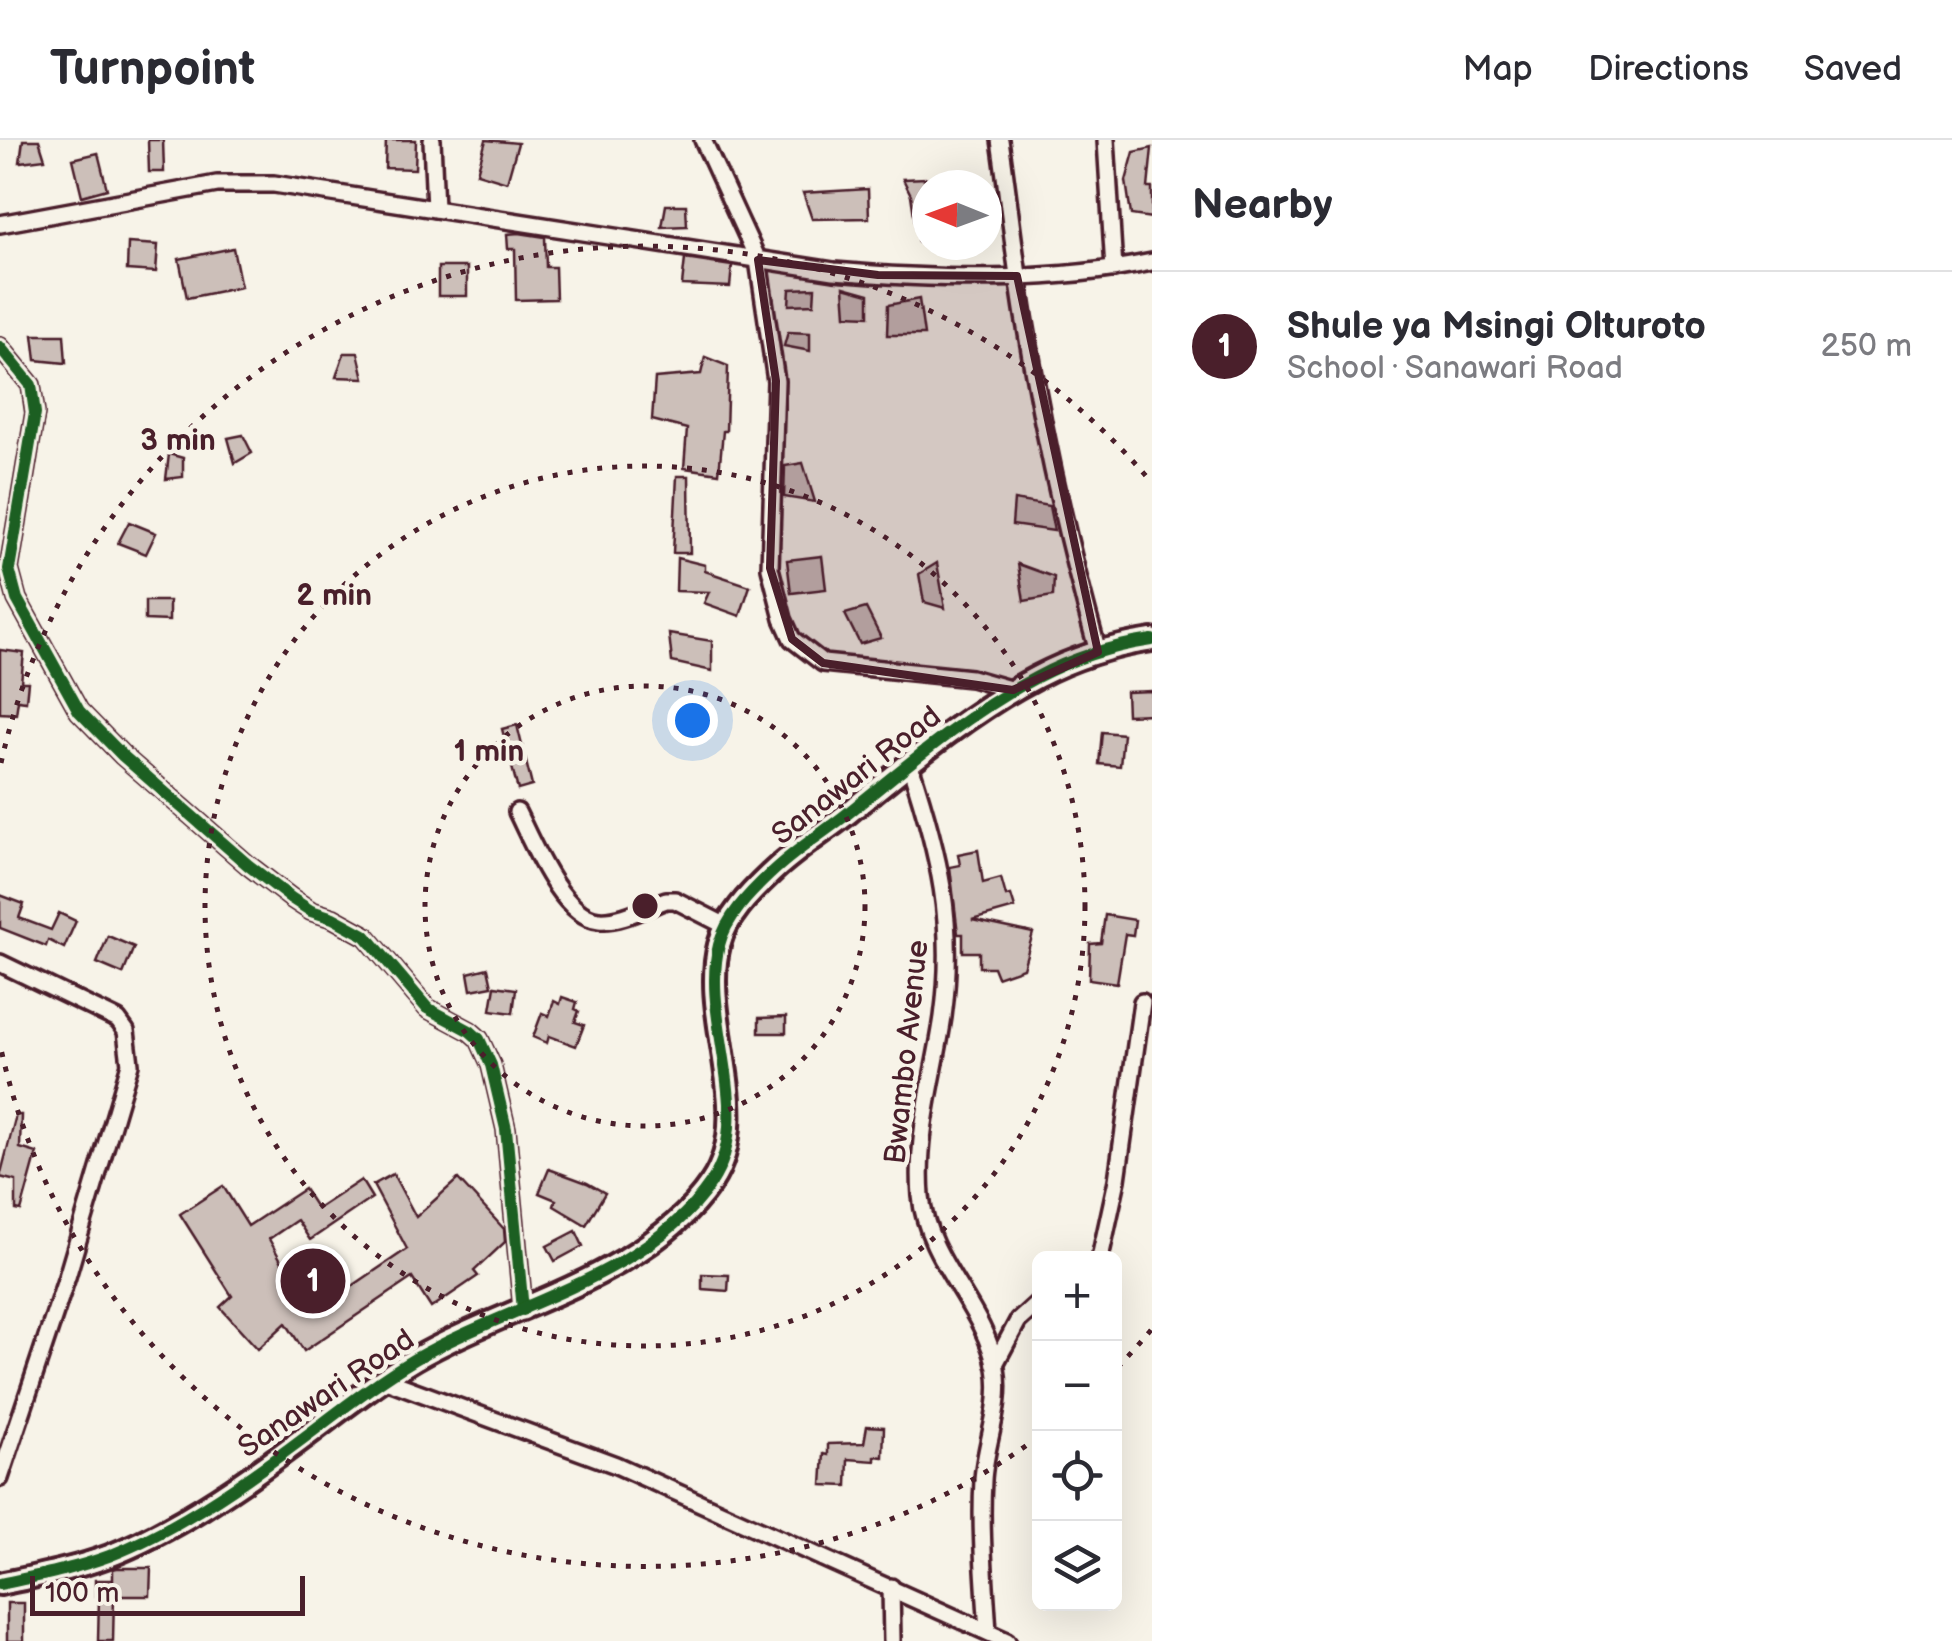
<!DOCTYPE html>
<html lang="en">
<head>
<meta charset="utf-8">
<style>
	:root { --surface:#fff; --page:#f7f7f7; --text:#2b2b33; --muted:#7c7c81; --line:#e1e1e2; --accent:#4a1f2b }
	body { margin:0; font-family:"Balsamiq Sans",sans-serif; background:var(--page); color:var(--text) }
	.controls { position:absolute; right:30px; bottom:30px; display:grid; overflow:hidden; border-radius:15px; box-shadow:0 10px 40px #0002 }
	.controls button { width:90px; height:90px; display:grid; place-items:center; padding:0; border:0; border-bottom:2px solid var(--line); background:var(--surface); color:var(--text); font:50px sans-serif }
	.compass { position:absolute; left:912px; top:30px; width:90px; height:90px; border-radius:50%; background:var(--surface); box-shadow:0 10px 40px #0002; rotate:271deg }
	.scale { position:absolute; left:30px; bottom:25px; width:275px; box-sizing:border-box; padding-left:10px; border:5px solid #4a1f2b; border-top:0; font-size:28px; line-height:35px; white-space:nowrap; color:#4a1f2b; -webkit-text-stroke:8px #f7f3e8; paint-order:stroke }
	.you { position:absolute; left:692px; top:580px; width:35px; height:35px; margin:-25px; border:8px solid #fff; border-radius:50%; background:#1a73e8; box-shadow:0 0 0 15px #1a73e833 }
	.badge { display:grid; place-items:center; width:65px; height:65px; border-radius:50%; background:var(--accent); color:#fff; font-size:32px; font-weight:700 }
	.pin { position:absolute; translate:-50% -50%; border:5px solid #fff; box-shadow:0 2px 10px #0006 }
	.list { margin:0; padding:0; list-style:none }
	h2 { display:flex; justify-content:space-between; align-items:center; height:130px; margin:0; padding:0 40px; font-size:42px }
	h2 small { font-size:32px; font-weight:400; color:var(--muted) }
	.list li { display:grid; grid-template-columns:65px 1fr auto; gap:30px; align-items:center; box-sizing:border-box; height:150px; padding:0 40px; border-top:2px solid var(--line) }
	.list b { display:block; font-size:38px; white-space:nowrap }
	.list p { margin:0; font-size:32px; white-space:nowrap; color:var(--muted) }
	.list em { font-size:32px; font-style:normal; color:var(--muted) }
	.icon { flex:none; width:55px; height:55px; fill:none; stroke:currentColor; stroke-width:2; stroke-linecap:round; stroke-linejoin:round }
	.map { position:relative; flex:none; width:1152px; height:1501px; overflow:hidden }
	header { display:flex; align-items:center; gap:60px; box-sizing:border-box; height:140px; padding:0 50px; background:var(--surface); border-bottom:2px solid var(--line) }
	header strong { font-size:48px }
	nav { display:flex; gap:55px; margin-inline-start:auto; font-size:35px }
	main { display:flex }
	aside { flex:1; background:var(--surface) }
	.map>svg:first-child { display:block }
	.building { fill:#ccbfb9; stroke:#4a1f2b; stroke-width:2.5 }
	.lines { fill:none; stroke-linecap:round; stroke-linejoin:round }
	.street-casing { stroke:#4a1f2b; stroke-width:22 }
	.secondary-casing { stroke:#4a1f2b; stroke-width:28 }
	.street { stroke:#f7f3e8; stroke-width:15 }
	.secondary { stroke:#f7f3e8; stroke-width:20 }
	.cycleway-casing { stroke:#f7f3e8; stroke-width:19 }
	.cycleway { stroke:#1b5e20; stroke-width:12 }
	.marked { fill:#4a1f2b; fill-opacity:0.2; stroke:#4a1f2b; stroke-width:8; stroke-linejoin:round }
	.ring { fill:none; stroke:#4a1f2b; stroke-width:5; stroke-dasharray:5 10 }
	.labels { text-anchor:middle; stroke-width:9; stroke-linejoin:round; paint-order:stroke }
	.street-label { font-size:30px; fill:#4a1f2b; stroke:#f7f3e8 }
	.centre { fill:#4a1f2b; stroke:#f7f3e8; stroke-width:5 }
	.ring-label { font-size:30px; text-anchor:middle; font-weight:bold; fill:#4a1f2b; stroke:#f7f3e8; stroke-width:9; stroke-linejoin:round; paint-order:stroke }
</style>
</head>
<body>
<header>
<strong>Turnpoint</strong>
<nav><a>Map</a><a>Directions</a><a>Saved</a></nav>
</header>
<main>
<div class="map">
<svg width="1152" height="1501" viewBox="0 0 1152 1501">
	<rect width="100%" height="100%" fill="#f7f3e8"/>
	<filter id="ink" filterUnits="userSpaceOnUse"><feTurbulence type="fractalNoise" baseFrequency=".01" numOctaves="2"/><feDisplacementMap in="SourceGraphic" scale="20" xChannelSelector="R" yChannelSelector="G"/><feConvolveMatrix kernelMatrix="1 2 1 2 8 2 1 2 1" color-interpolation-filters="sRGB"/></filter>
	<g filter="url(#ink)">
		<g class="building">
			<polygon points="23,0 39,0 45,19 20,22"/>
			<polygon points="148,0 163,0 164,32 149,32"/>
			<polygon points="386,0 416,0 415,29 385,28"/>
			<polygon points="486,0 518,3 507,42 477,33"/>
			<polygon points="1152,8 1148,48 1152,48 1152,78 1131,75 1126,41 1134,12"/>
			<polygon points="98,13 107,49 82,56 73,19"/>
			<polygon points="927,38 927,102 918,102 911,55 903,39"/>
			<polygon points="868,49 869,78 812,79 803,53"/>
			<polygon points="666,65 686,65 687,86 662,87"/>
			<polygon points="519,93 545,97 546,127 555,127 556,159 516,160 515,109 508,109 507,94"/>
			<polygon points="128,103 158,105 156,132 127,130"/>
			<polygon points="233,108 241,147 187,158 179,119"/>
			<polygon points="685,119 732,126 730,147 682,145"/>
			<rect x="438" y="127" width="29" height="29"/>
			<polygon points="844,147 869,154 869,176 846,175"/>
			<polygon points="815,148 814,164 789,165 790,149"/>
			<polygon points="919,159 924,195 887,195 888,165"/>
			<polygon points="788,192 810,193 810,211 784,206"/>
			<polygon points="33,195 64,195 66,223 36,220"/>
			<polygon points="344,213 358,213 364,238 336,237"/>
			<polygon points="705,217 728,226 726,291 723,291 719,333 684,328 687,289 652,280 655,238 701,234"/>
			<polygon points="243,295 252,313 235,323 228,298"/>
			<polygon points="169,314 183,318 183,337 166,339"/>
			<polygon points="803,323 815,362 784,357 785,326"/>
			<polygon points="677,336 689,336 690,413 673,413"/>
			<polygon points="1014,360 1049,366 1054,391 1012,385"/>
			<polygon points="129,382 156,393 146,414 118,403"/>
			<polygon points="822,416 826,449 791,453 787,420"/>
			<polygon points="677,418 705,425 705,431 750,446 740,476 704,463 709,452 676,451"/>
			<polygon points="937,423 945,468 924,462 919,434"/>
			<polygon points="1018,424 1054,437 1053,456 1024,461"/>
			<polygon points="145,461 169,461 169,481 145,480"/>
			<polygon points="866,468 881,498 860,504 845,474"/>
			<polygon points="669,494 712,501 712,531 672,522"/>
			<polygon points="0,510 24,513 21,542 28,542 26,561 18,560 16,574 0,573"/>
			<polygon points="1152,551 1152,574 1127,575 1126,552"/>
			<polygon points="517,585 532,646 518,650 502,589"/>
			<polygon points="1102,592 1123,594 1120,626 1099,624"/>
			<polygon points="978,710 983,743 1001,738 1006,756 1011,755 1015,768 972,780 1033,793 1023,828 997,837 993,827 979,827 979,812 963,812 963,794 958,794 950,727 960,725 958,714"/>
			<polygon points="0,755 24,764 19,778 51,790 59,773 76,781 64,808 48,800 46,806 0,788"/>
			<polygon points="1105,775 1135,780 1133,795 1125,794 1117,843 1089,839 1090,804 1101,803"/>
			<polygon points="108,796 134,807 123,834 97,823"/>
			<polygon points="488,828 492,846 471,850 468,833"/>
			<polygon points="495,846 516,849 513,873 491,870"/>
			<polygon points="562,857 577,862 575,869 579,871 575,882 584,885 576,906 549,896 547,903 533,897 542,873 549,876 554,861 560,864"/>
			<polygon points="786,877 786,893 759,893 759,878"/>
			<polygon points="16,975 21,975 20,1008 37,1013 21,1071 16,1070 16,1041 0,1037"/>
			<polygon points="549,1029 587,1043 605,1053 586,1085 554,1066 556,1060 539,1053"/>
			<polygon points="393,1034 416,1077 458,1039 504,1089 505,1102 474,1131 478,1136 431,1168 412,1138 304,1211 286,1183 258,1209 220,1167 232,1156 180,1074 223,1046 248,1086 304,1049 317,1069 361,1040 372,1058 310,1100 297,1080 269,1099 311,1174 407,1109 373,1045"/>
			<polygon points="576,1091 583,1106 555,1121 547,1106"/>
			<polygon points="702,1134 729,1135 728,1151 702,1149"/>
			<polygon points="867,1286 884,1287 883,1317 875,1316 875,1321 848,1319 847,1346 822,1345 824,1314 828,1315 828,1304 864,1303"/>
			<polygon points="117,1428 151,1428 150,1456 114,1456 113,1501 98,1501 99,1456 95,1456 95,1440 113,1440 113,1429"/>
			<rect x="7" y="1463" width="17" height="38"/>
		</g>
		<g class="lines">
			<g class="street-casing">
				<g id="street">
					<polyline points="432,0 435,69"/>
					<polyline points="703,0 758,120 776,241 770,428 783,479 792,499 823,523 971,538 1013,550"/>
					<path d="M1000 0C1009 61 1015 122 1025 182 1043 293 1068 404 1098 512"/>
					<polyline points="1106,0 1114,129"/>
					<path d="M0 84 217 44H274L834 131C939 140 1048 143 1152 122"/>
					<polyline points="0,207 31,245 35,273 9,429 17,459 79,571 123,616 248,725 291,758 311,771 333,778 366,796 427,868 470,891 479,899 491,925 506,989 523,1170"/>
					<path d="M910 625C939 714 956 782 943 877 934 938 916 994 921 1056 927 1121 984 1166 996 1228 1003 1266 985 1303 983 1340 980 1390 985 1442 988 1492"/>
					<path d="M517 672C532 702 562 777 599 780 620 782 647 767 666 760H675L726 786"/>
					<polyline points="0,823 118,880 126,891 130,924 67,1137 0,1338"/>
					<polyline points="1100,1118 1117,1040 1142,862"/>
					<polyline points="995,1224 1018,1181 1040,1161"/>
					<polyline points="383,1239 616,1325 1007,1501"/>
					<polyline points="891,1447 892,1501"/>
				</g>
			</g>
			<g class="secondary-casing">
				<path id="secondary" d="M0 1444C37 1436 74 1429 109 1416 173 1391 235 1349 290 1308 331 1278 371 1245 415 1219 508 1165 647 1137 711 1043 757 975 700 879 719 805 726 777 750 753 770 734 793 711 822 694 847 674 907 625 968 573 1037 537 1073 518 1112 506 1152 500"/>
			</g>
			<use href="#street" class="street"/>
			<use href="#secondary" class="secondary"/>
			<g class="cycleway-casing">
				<g id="cycleway">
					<polyline points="0,207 31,245 35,273 9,429 17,459 79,571 123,616 248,725 291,758 311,771 333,778 366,796 427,868 470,891 479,899 491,925 506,989 523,1170"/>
					<path d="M0 1444C37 1436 74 1429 109 1416 173 1391 235 1349 290 1308 331 1278 371 1245 415 1219 508 1165 647 1137 711 1043 757 975 700 879 719 805 726 777 750 753 770 734 793 711 822 694 847 674 907 625 968 573 1037 537 1073 518 1112 506 1152 500"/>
				</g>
			</g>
			<use href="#cycleway" class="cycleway"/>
		</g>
	</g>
	<path class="marked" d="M758 120 878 135 1017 136 1098 512 1013 550 823 523 792 499 770 428 776 241Z"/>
	<g class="ring">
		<circle cx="645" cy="766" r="220"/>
		<circle cx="645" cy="766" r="440"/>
		<path d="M1151 1190A660 660 0 0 1 1116 1229M1038 1297A660 660 0 0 1 1 909M1 623A660 660 0 0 1 1151 342"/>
	</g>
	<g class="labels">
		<g class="street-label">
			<text transform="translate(856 635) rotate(-38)" y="10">Sanawari Road</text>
			<text transform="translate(906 912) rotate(-84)" y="10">Bwambo Avenue</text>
			<text transform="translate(326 1253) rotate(-34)" y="10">Sanawari Road</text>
		</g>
	</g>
	<circle cx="645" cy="766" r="15" class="centre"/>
	<g class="ring-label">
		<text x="178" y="310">3 min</text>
		<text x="334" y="465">2 min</text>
		<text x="489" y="621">1 min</text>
	</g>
</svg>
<div class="controls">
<button>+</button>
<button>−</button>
<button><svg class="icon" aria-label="locate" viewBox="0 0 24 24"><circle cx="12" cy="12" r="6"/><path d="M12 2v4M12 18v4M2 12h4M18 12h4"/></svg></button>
<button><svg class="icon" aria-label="layers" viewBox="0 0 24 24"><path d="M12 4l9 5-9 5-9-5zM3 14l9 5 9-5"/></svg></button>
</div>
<svg class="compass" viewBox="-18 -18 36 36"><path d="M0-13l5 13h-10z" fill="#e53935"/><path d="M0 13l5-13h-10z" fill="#7c7c81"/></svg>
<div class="scale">100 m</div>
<div class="you"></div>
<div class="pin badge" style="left:313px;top:1141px">1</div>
</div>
<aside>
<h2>Nearby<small></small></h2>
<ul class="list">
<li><span class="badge">1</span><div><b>Shule ya Msingi Olturoto</b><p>School · Sanawari Road</p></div><em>250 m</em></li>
</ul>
</aside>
</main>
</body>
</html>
